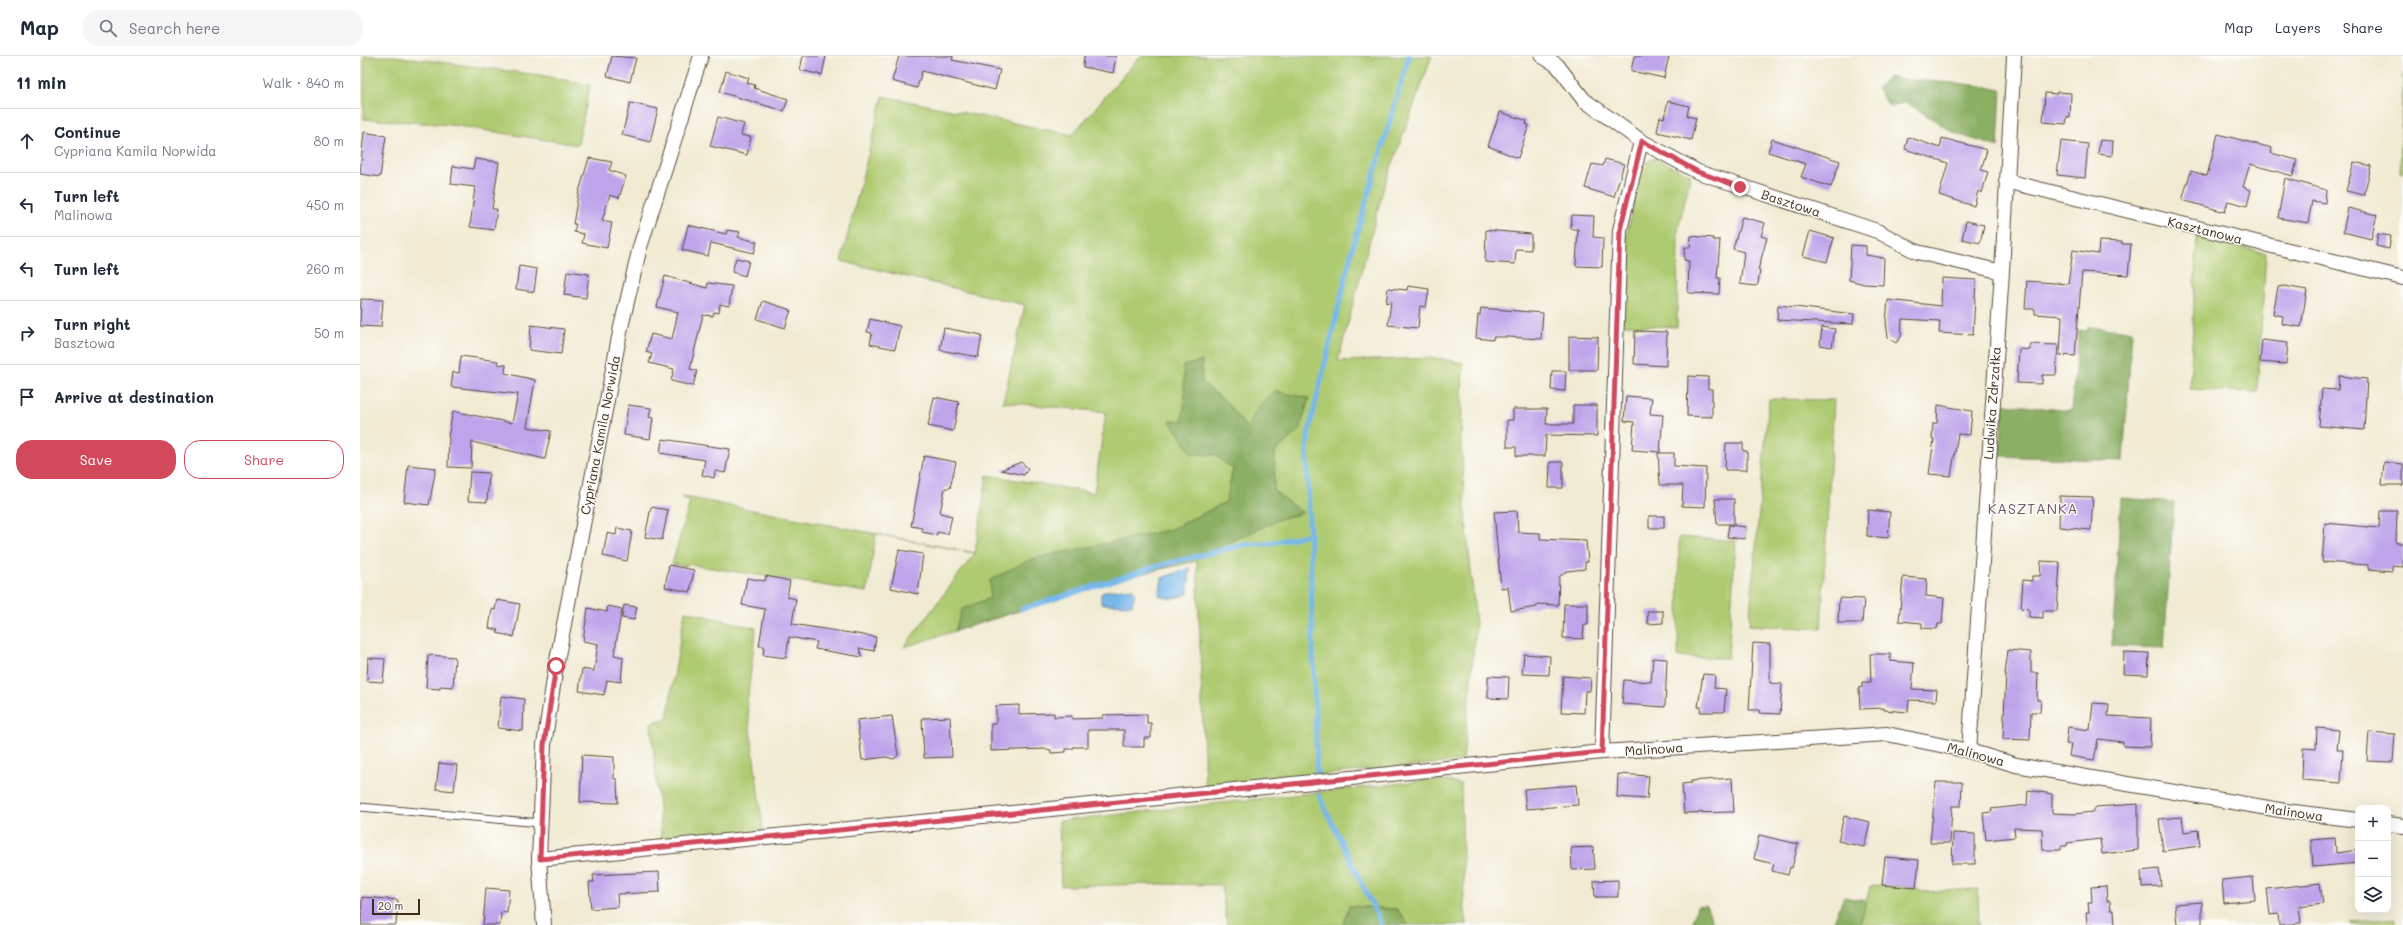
<!DOCTYPE html>
<html lang="en">
<head>
<meta charset="utf-8">
<style>
	:root { --surface:#fff; --page:#f6f6f7; --text:#1f2937; --muted:#747a83; --line:#e0e1e3; --accent:#d1495b }
	body { margin:0; font-family:Mali,sans-serif; background:var(--page); color:var(--text) }
	.controls { position:absolute; right:12px; bottom:12px; display:grid; overflow:hidden; border-radius:8px; box-shadow:0 4px 16px #0002 }
	.controls button { width:36px; height:36px; display:grid; place-items:center; padding:0; border:0; border-bottom:1px solid var(--line); background:var(--surface); color:var(--text); font:20px sans-serif }
	.scale { position:absolute; left:12px; bottom:10px; width:48px; box-sizing:border-box; padding-left:4px; border:2px solid #3b2a1e; border-top:0; font-size:11px; line-height:14px; white-space:nowrap; color:#3b2a1e; -webkit-text-stroke:3px #fdfcf7; paint-order:stroke }
	.stop { position:absolute; width:12px; height:12px; margin:-9px; border:3px solid #d1495b; border-radius:50%; background:#fff }
	.stop.end { background:#d1495b; border-color:#fff; box-shadow:0 1px 4px #0008 }
	.list { margin:0; padding:0; list-style:none }
	h2 { display:flex; justify-content:space-between; align-items:center; height:52px; margin:0; padding:0 16px; font-size:17px }
	h2 small { font-size:13px; font-weight:400; color:var(--muted) }
	.list li { display:grid; grid-template-columns:26px 1fr auto; gap:12px; align-items:center; box-sizing:border-box; height:64px; padding:0 16px; border-top:1px solid var(--line) }
	.list b { display:block; font-size:15px; white-space:nowrap }
	.list p { margin:0; font-size:13px; white-space:nowrap; color:var(--muted) }
	.list em { font-size:13px; font-style:normal; color:var(--muted) }
	.actions { display:flex; gap:8px; padding:12px 16px }
	.actions a { flex:1; padding:9px 0; border:1px solid var(--accent); border-radius:16px; text-align:center; font-size:14px; color:var(--accent) }
	.actions .main { background:var(--accent); color:#fff }
	.icon { flex:none; width:22px; height:22px; fill:none; stroke:currentColor; stroke-width:2; stroke-linecap:round; stroke-linejoin:round }
	.map { position:relative; flex:none; width:2043px; height:869px; overflow:hidden }
	header { display:flex; align-items:center; gap:24px; box-sizing:border-box; height:56px; padding:0 20px; background:var(--surface); border-bottom:1px solid var(--line) }
	header strong { font-size:19px }
	nav { display:flex; gap:22px; margin-inline-start:auto; font-size:14px }
	.search { width:280px; height:36px; background:var(--page); display:flex; align-items:center; gap:10px; box-sizing:border-box; padding:0 14px; border-radius:16px; color:var(--muted); font-size:15px }
	main { display:flex }
	aside { flex:1; background:var(--surface) }
	.map>svg:first-child { display:block }
	.green { fill:#afcb71; stroke:#757a48 }
	.forest { fill:#8baf63; stroke:#636c40 }
	.water { fill:#77b8eb; stroke:#597184 }
	.lines { fill:none; stroke-linecap:round; stroke-linejoin:round }
	.stream { stroke:#77b8eb; stroke-width:5 }
	.building { fill:#bfa4eb }
	.service-casing { stroke:#564739; stroke-width:9 }
	.minor-casing { stroke:#564739; stroke-width:16 }
	.service { stroke:#fff; stroke-width:7 }
	.minor { stroke:#fff; stroke-width:14 }
	.route { stroke:#d1495b; stroke-width:5 }
	.labels { text-anchor:middle; stroke-width:3; stroke-linejoin:round; paint-order:stroke }
	.street-label { font-size:13px; fill:#3b2a1e; stroke:#fdfcf7 }
	.neighbourhood-label { font-size:14px; letter-spacing:1px; fill:#695566; stroke:#fdfcf7 }
</style>
</head>
<body>
<header>
<strong>Map</strong>
<div class="search"><svg class="icon" aria-label="search" viewBox="0 0 24 24"><circle cx="10" cy="10" r="6"/><path d="M15 15l6 6"/></svg>Search here</div>
<nav><a>Map</a><a>Layers</a><a>Share</a></nav>
</header>
<main>
<aside>
<h2>11 min<small>Walk · 840 m</small></h2>
<ul class="list">
<li><svg class="icon" aria-label="ahead" viewBox="0 0 24 24"><path d="M12 20V5M6 11l6-6 6 6"/></svg><div><b>Continue</b><p>Cypriana Kamila Norwida</p></div><em>80 m</em></li>
<li><svg class="icon" aria-label="left" viewBox="0 0 24 24"><path d="M17 20v-9H6M10 6l-5 5 5 5"/></svg><div><b>Turn left</b><p>Malinowa</p></div><em>450 m</em></li>
<li><svg class="icon" aria-label="left" viewBox="0 0 24 24"><path d="M17 20v-9H6M10 6l-5 5 5 5"/></svg><div><b>Turn left</b></div><em>260 m</em></li>
<li><svg class="icon" aria-label="right" viewBox="0 0 24 24"><path d="M7 20v-9h11M14 6l5 5-5 5"/></svg><div><b>Turn right</b><p>Basztowa</p></div><em>50 m</em></li>
<li><svg class="icon" aria-label="arrive" viewBox="0 0 24 24"><path d="M6 21V4h12l-3 4 3 4H6"/></svg><div><b>Arrive at destination</b></div></li>
</ul>
<div class="actions"><a class="main">Save</a><a>Share</a></div>
</aside>
<div class="map">
<svg width="2043" height="869" viewBox="0 0 2043 869">
	<rect width="100%" height="100%" fill="#fdfcf7"/>
	<filter id="ink" filterUnits="userSpaceOnUse"><feTurbulence type="fractalNoise" baseFrequency=".025" numOctaves="2"/><feDisplacementMap in="SourceGraphic" scale="8" xChannelSelector="R" yChannelSelector="G"/><feConvolveMatrix kernelMatrix="1 2 1 2 8 2 1 2 1" color-interpolation-filters="sRGB"/></filter>
	<filter id="wash" filterUnits="userSpaceOnUse"><feTurbulence type="fractalNoise" baseFrequency=".012" numOctaves="4" result="noise"/><feDisplacementMap in="SourceGraphic" scale="16" xChannelSelector="R" yChannelSelector="G"/><feGaussianBlur stdDeviation="0.9" result="paint"/><feColorMatrix in="noise" values="0 0 0 0 0 0 0 0 0 0 0 0 0 0 0 0 0 1.4 0 .05"/><feComposite in="paint" operator="in"/></filter>
	<g filter="url(#wash)">
		<rect width="100%" height="100%" fill="#f1ebd3"/>
		<g class="green">
			<polygon points="4,0 34,0 179,19 230,29 218,89 91,69 4,63"/>
			<polygon points="780,0 1072,0 1023,134 978,305 1076,302 1103,307 1101,385 1106,464 1116,568 1103,705 845,730 837,505 770,520 544,591 615,497 516,478 507,536 326,508 326,510 312,508 330,446 320,440 615,497 627,419 734,437 746,356 643,346 665,249 481,205 523,40 712,79"/>
			<polygon points="2043,18 2043,117 2040,116"/>
			<polygon points="1294,102 1331,119 1318,173 1317,271 1261,269 1266,183 1279,120 1285,107"/>
			<polygon points="1837,180 1906,197 1897,336 1830,333"/>
			<polygon points="1409,343 1474,344 1461,573 1389,569"/>
			<polygon points="1319,481 1376,485 1368,602 1318,601"/>
			<polygon points="325,555 396,572 387,648 403,774 302,786 291,667 307,662"/>
			<polygon points="1079,723 1101,728 1104,847 1107,869 1048,869 1037,853 990,850 983,869 867,869 861,829 800,828 701,830 699,765"/>
			<polygon points="1522,829 1556,832 1563,836 1618,833 1619,869 1500,869 1510,830"/>
			<polygon points="2036,862 2037,869 1991,869 1990,866"/>
		</g>
		<g class="forest">
			<path d="M1528 21C1565 27 1604 25 1641 34L1638 91 1594 77 1546 46 1530 51 1517 33Z"/>
			<polygon points="1728,271 1772,275 1763,405 1639,400 1644,348 1711,355 1719,274 1728,275"/>
			<polygon points="842,305 842,326 865,345 887,372 897,352 915,335 949,342 940,373 915,396 914,435 943,457 920,463 860,491 804,512 760,523 595,575 602,553 630,542 630,524 671,503 809,474 866,446 873,413 855,399 832,398 810,365 822,365 825,344 823,310"/>
			<polygon points="1761,442 1814,446 1804,592 1752,590"/>
			<polygon points="1484,841 1506,845 1500,869 1465,869 1473,867"/>
			<polygon points="1346,849 1354,869 1332,869 1337,850"/>
			<polygon points="989,850 1037,853 1048,869 983,869"/>
		</g>
		<g class="water">
			<polygon points="830,512 828,538 811,543 799,540 802,522"/>
			<polygon points="772,532 775,537 772,549 741,548 741,538 744,535"/>
		</g>
		<g class="lines">
			<g class="stream">
				<polyline points="662,553 798,510 887,488 906,488 951,478"/>
				<polyline points="957,718 947,395 949,375 992,194 1049,0"/>
				<polyline points="959,740 1022,869"/>
			</g>
		</g>
		<g id="blocks">
			<g class="building">
				<polygon points="252,0 276,2 270,26 247,20"/>
				<polygon points="443,0 466,0 462,19 440,14"/>
				<polygon points="539,0 593,0 592,4 597,5 640,14 635,34 562,15 557,32 532,25"/>
				<polygon points="724,0 756,0 753,17 723,11"/>
				<polygon points="1274,0 1309,0 1304,22 1271,15"/>
				<polygon points="366,15 389,22 387,27 395,29 394,32 428,43 424,55 360,36"/>
				<polygon points="1697,36 1711,37 1710,62 1707,61 1706,68 1683,66 1685,37 1697,38"/>
				<polygon points="1308,45 1329,50 1327,60 1336,62 1331,84 1297,76 1300,61 1304,62"/>
				<polygon points="270,47 298,53 290,86 262,79"/>
				<polygon points="1140,56 1167,65 1166,68 1169,69 1158,102 1128,90"/>
				<polygon points="358,61 384,68 381,79 391,81 387,99 350,90"/>
				<polygon points="4,76 26,80 20,121 0,118"/>
				<polygon points="1858,78 1912,92 1911,97 1937,104 1933,120 1890,108 1883,131 1891,134 1887,150 1868,145 1865,156 1822,144 1831,115 1847,120"/>
				<polygon points="1548,81 1580,92 1582,82 1627,94 1621,114 1628,116 1622,137 1618,135 1614,150 1579,139 1588,107 1545,93"/>
				<polygon points="1412,83 1480,105 1471,131 1441,121 1446,108 1408,96"/>
				<polygon points="1740,84 1753,85 1752,100 1738,98"/>
				<polygon points="1701,85 1728,88 1725,122 1697,119"/>
				<polygon points="229,102 252,106 249,114 266,120 259,142 250,139 242,165 252,167 247,192 222,187 224,178 214,176 216,168 213,168 218,139"/>
				<polygon points="115,103 139,106 132,153 137,153 134,174 110,171 115,131 91,128 93,110 113,113"/>
				<polygon points="1245,103 1264,108 1254,141 1225,132 1232,108 1243,110"/>
				<polygon points="1994,106 2011,110 2004,139 1986,135"/>
				<polygon points="1925,122 1966,134 1965,147 1952,145 1948,167 1918,162"/>
				<polygon points="1988,152 2017,159 2011,183 1983,176"/>
				<polygon points="1212,159 1234,160 1233,181 1243,182 1242,211 1216,210 1218,173 1211,173"/>
				<polygon points="1382,161 1405,167 1401,180 1407,182 1398,214 1400,214 1398,228 1396,230 1380,228 1384,196 1373,193"/>
				<polygon points="1606,165 1624,169 1620,187 1602,183"/>
				<polygon points="328,169 366,178 367,174 380,176 378,181 397,186 394,197 351,187 348,200 322,194"/>
				<polygon points="1126,174 1171,178 1171,194 1156,193 1155,208 1125,206"/>
				<polygon points="1450,175 1474,182 1467,206 1443,200"/>
				<polygon points="2018,178 2031,180 2029,193 2016,190"/>
				<polygon points="1331,180 1353,182 1353,184 1360,184 1357,222 1360,222 1359,238 1328,237 1329,205 1324,204 1325,191 1330,192"/>
				<polygon points="1739,185 1762,186 1762,188 1771,188 1768,219 1722,216 1715,300 1700,299 1702,260 1675,258 1675,253 1665,253 1667,225 1708,228 1713,194 1738,198"/>
				<polygon points="1491,189 1506,190 1506,199 1524,202 1523,229 1504,228 1489,224"/>
				<polygon points="376,202 389,205 385,220 372,216"/>
				<polygon points="159,210 177,213 174,236 156,233"/>
				<polygon points="207,215 229,218 226,242 204,239"/>
				<polygon points="305,220 347,232 348,227 372,230 369,250 360,248 359,257 354,256 353,260 343,259 330,313 337,315 333,330 311,325 314,313 289,307 292,298 286,296 291,278 312,283 318,256 297,251"/>
				<polygon points="1582,222 1616,224 1613,279 1579,277 1580,265 1542,263 1541,281 1536,287 1531,284 1528,282 1526,266 1528,244 1581,250"/>
				<polygon points="1048,230 1069,233 1066,251 1060,250 1058,272 1028,269 1031,245 1026,247 1028,232 1047,234"/>
				<polygon points="1924,230 1947,234 1941,271 1922,268 1923,260 1913,258 1918,231"/>
				<polygon points="1,243 23,244 21,271 0,270"/>
				<polygon points="403,245 431,254 425,272 397,263"/>
				<polygon points="1418,249 1494,258 1493,268 1417,264"/>
				<polygon points="1121,252 1183,257 1181,283 1148,281 1133,281 1133,284 1116,282 1118,259 1120,259"/>
				<polygon points="510,263 540,270 535,293 510,288 512,277 507,276"/>
				<polygon points="171,269 204,273 201,298 169,294"/>
				<polygon points="1462,271 1475,273 1472,291 1460,289"/>
				<polygon points="584,272 622,279 618,301 580,294"/>
				<polygon points="1275,275 1307,276 1306,310 1274,308"/>
				<polygon points="1209,280 1238,281 1237,314 1209,314"/>
				<polygon points="1902,284 1928,287 1926,308 1900,306"/>
				<polygon points="1670,288 1698,289 1696,319 1682,319 1682,328 1657,327 1659,293 1670,294"/>
				<polygon points="101,300 138,305 137,308 146,309 145,317 175,324 167,371 191,375 185,403 112,386 111,412 88,411 89,381 88,381 93,355 152,367 158,338 91,331 93,316 99,317"/>
				<polygon points="1192,315 1206,315 1205,335 1191,334"/>
				<polygon points="1328,320 1348,321 1348,333 1352,333 1352,361 1327,360"/>
				<polygon points="1979,320 2007,323 2004,374 1959,370 1962,333 1978,334"/>
				<polygon points="1266,340 1292,342 1290,358 1303,359 1300,396 1272,394 1274,366 1264,365"/>
				<polygon points="574,341 599,346 593,375 568,370"/>
				<polygon points="268,349 291,352 289,361 293,362 290,383 264,379"/>
				<polygon points="1213,349 1237,349 1237,380 1186,379 1185,400 1156,400 1156,391 1147,391 1147,364 1153,364 1153,353 1187,353 1186,368 1213,368"/>
				<polygon points="1578,349 1612,355 1610,379 1598,378 1591,420 1569,418 1574,383 1572,383 1573,367 1577,367"/>
				<polygon points="302,383 370,393 365,417 355,415 354,422 342,419 345,404 300,397"/>
				<polygon points="1366,387 1383,387 1383,395 1387,395 1387,414 1365,414"/>
				<polygon points="1298,397 1314,397 1314,410 1346,412 1345,451 1322,450 1323,429 1300,429"/>
				<polygon points="564,400 596,406 590,432 585,432 580,457 592,460 588,478 577,476 577,479 562,476 562,472 551,470"/>
				<polygon points="661,406 668,412 664,419 641,414"/>
				<polygon points="1190,406 1203,406 1203,432 1189,432"/>
				<polygon points="2024,406 2043,408 2043,429 2022,429"/>
				<polygon points="48,409 76,412 69,449 44,446"/>
				<polygon points="110,416 129,417 127,446 108,445"/>
				<polygon points="1700,440 1733,441 1731,474 1699,471"/>
				<polygon points="1355,443 1374,443 1374,468 1357,468"/>
				<polygon points="291,451 308,454 302,484 285,481"/>
				<polygon points="1508,454 1530,456 1528,482 1507,480"/>
				<polygon points="1157,455 1158,476 1180,477 1180,483 1226,485 1228,506 1225,506 1225,513 1207,515 1199,521 1198,549 1177,548 1177,551 1151,555 1148,531 1141,532 1134,456"/>
				<polygon points="2020,455 2037,455 2036,487 2043,487 2043,511 2032,510 2032,515 2008,513 2008,509 1962,506 1965,467 2019,472"/>
				<rect x="1289" y="460" width="15" height="12"/>
				<polygon points="1369,469 1386,471 1385,483 1367,481"/>
				<polygon points="257,472 272,475 267,505 243,500 247,477 256,479"/>
				<polygon points="539,494 563,498 558,538 531,532"/>
				<polygon points="1681,505 1700,506 1697,555 1683,555 1683,562 1669,561 1669,553 1661,552 1663,524 1672,525 1672,520 1680,520"/>
				<polygon points="309,509 334,514 330,536 305,531"/>
				<polygon points="406,520 430,525 427,541 436,543 432,568 516,581 514,595 499,592 502,601 455,593 457,586 429,581 426,602 403,599 404,590 399,590 405,553 382,549 387,522 405,525"/>
				<polygon points="1543,521 1567,523 1566,540 1584,542 1582,568 1578,568 1577,573 1562,572 1562,567 1539,565"/>
				<polygon points="1479,542 1504,543 1502,567 1478,567"/>
				<polygon points="137,544 160,548 154,581 137,577 138,574 129,572 132,553 135,554"/>
				<polygon points="1204,548 1228,548 1228,569 1224,569 1223,583 1203,582"/>
				<polygon points="264,549 277,551 274,564 262,562"/>
				<polygon points="248,550 262,553 254,599 263,601 261,626 247,624 244,639 219,635 222,613 234,615 238,588 223,585 228,552 247,556"/>
				<polygon points="1287,555 1303,555 1303,567 1288,568"/>
				<polygon points="1393,587 1410,588 1410,627 1422,628 1420,658 1399,657 1400,654 1389,654"/>
				<polygon points="1648,594 1671,596 1671,617 1678,617 1677,644 1681,644 1680,656 1671,656 1670,684 1643,683 1646,618 1645,618"/>
				<polygon points="1764,596 1789,597 1788,619 1763,618"/>
				<polygon points="1164,598 1190,600 1189,619 1162,618"/>
				<polygon points="1510,598 1530,598 1530,605 1554,607 1552,633 1577,634 1576,645 1549,644 1548,656 1524,654 1524,652 1500,653 1499,632 1502,631 1502,626 1511,626"/>
				<polygon points="68,599 95,601 93,631 80,630 80,633 66,632"/>
				<polygon points="8,602 25,603 23,626 7,625"/>
				<polygon points="1293,602 1307,603 1305,651 1262,648 1264,624 1291,626"/>
				<polygon points="1343,618 1355,619 1354,632 1366,633 1364,656 1340,656 1341,651 1338,651"/>
				<polygon points="1128,620 1149,621 1148,643 1128,642"/>
				<polygon points="1203,620 1231,622 1230,635 1225,635 1224,657 1201,656"/>
				<polygon points="141,640 164,643 163,675 138,672"/>
				<polygon points="1733,647 1749,648 1748,660 1791,662 1790,691 1763,690 1763,686 1738,683 1734,704 1709,700 1711,688 1706,688 1708,671 1730,674"/>
				<polygon points="659,649 659,658 694,657 694,661 712,660 712,663 743,662 743,659 787,658 787,667 791,667 791,682 784,682 784,691 764,691 764,674 728,674 728,691 713,691 713,693 706,693 706,696 691,697 691,694 685,693 631,695 631,668 636,668 636,650"/>
				<polygon points="532,660 538,699 534,703 526,701 502,704 497,664"/>
				<polygon points="590,661 592,701 564,702 562,662"/>
				<polygon points="1957,672 1979,674 1977,694 1983,694 1981,727 1942,724 1943,692 1956,693"/>
				<polygon points="2009,676 2035,678 2033,706 2007,705"/>
				<polygon points="222,699 254,701 254,723 257,723 258,747 220,746"/>
				<polygon points="79,707 97,709 94,735 76,733"/>
				<polygon points="1258,718 1289,720 1287,743 1257,741"/>
				<polygon points="1372,722 1374,756 1324,757 1322,728 1331,727 1331,725"/>
				<polygon points="1576,726 1602,726 1601,750 1592,750 1590,787 1570,787"/>
				<polygon points="1216,729 1218,749 1166,753 1164,733"/>
				<polygon points="1668,734 1692,738 1692,757 1714,758 1732,756 1736,751 1778,748 1778,794 1742,798 1740,783 1707,787 1707,790 1701,790 1701,794 1683,794 1682,773 1654,772 1655,781 1626,784 1623,757 1632,756 1631,753 1667,749"/>
				<polygon points="1484,760 1510,766 1504,791 1478,785"/>
				<polygon points="1822,761 1824,776 1838,774 1840,790 1803,795 1799,763"/>
				<polygon points="1593,777 1615,778 1615,808 1592,808"/>
				<polygon points="1399,779 1438,788 1432,812 1430,811 1428,819 1412,815 1414,808 1394,803"/>
				<polygon points="1975,782 1976,797 1998,794 1998,807 1953,811 1951,784"/>
				<polygon points="1233,791 1235,813 1212,814 1211,792"/>
				<polygon points="1525,801 1559,804 1556,832 1522,829"/>
				<polygon points="1799,813 1801,830 1782,831 1781,815"/>
				<polygon points="299,816 300,836 257,838 258,851 231,853 229,826 234,826 233,819"/>
				<polygon points="1893,821 1895,844 1864,847 1862,824"/>
				<polygon points="1258,824 1258,841 1235,841 1234,825"/>
				<polygon points="1960,827 1963,848 1939,851 1941,867 1919,869 1918,858 1910,859 1907,833"/>
				<polygon points="1746,830 1747,845 1750,845 1751,854 1754,854 1755,869 1727,869 1726,856 1729,856 1728,847 1732,847 1731,831"/>
				<polygon points="126,832 149,834 147,857 141,856 140,869 123,869"/>
				<polygon points="2,841 38,844 36,869 1,869"/>
				<polygon points="1842,846 1842,869 1817,869 1815,848"/>
			</g>
		</g>
	</g>
	<g filter="url(#ink)">
		<use href="#blocks" fill-opacity="0" stroke="#564739" stroke-width="1"/>
		<g class="lines">
			<g class="service-casing">
				<polyline id="service" points="0,751 181,767"/>
			</g>
			<g class="minor-casing">
				<g id="minor">
					<polyline points="1182,0 1197,9 1224,44 1281,85 1338,116 1517,175 1557,196 1642,216"/>
					<polyline points="1646,125 2043,222"/>
					<polyline points="1609,695 1642,216 1654,0"/>
					<polyline points="1242,696 1260,174 1281,85"/>
					<polyline points="2028,768 2043,770"/>
					<polyline points="179,803 633,759 1242,696 1527,678 1609,695 1656,709 1926,755 1998,764"/>
					<polyline points="184,869 179,803 184,689 196,610 261,271 280,191 341,0"/>
				</g>
			</g>
			<use href="#service" class="service"/>
			<use href="#minor" class="minor"/>
		</g>
	</g>
	<g class="lines" filter="url(#ink)">
		<polyline class="route" points="196,610 184,689 180,803 633,759 1242,696 1260,174 1282,85 1338,116 1380,131"/>
	</g>
	<g class="labels">
		<g class="street-label">
			<text transform="translate(1431 147) rotate(18)" y="5">Basztowa</text>
			<text transform="translate(1845 174) rotate(14)" y="5">Kasztanowa</text>
			<text transform="translate(1632 347) rotate(-86)" y="5">Ludwika Zdrzałka</text>
			<text transform="translate(240 379) rotate(-79)" y="5">Cypriana Kamila Norwida</text>
			<text transform="translate(1294 693) rotate(-4)" y="5">Malinowa</text>
			<text transform="translate(1616 698) rotate(15)" y="5">Malinowa</text>
			<text transform="translate(1934 756) rotate(8)" y="5">Malinowa</text>
		</g>
		<g class="neighbourhood-label">
			<text x="1673" y="458">KASZTANKA</text>
		</g>
	</g>
</svg>
<div class="controls">
<button>+</button>
<button>−</button>
<button><svg class="icon" aria-label="layers" viewBox="0 0 24 24"><path d="M12 4l9 5-9 5-9-5zM3 14l9 5 9-5"/></svg></button>
</div>
<div class="scale">20 m</div>
<div class="stop" style="left:196px;top:610px"></div>
<div class="stop end" style="left:1380px;top:131px"></div>
</div>
</main>
</body>
</html>
